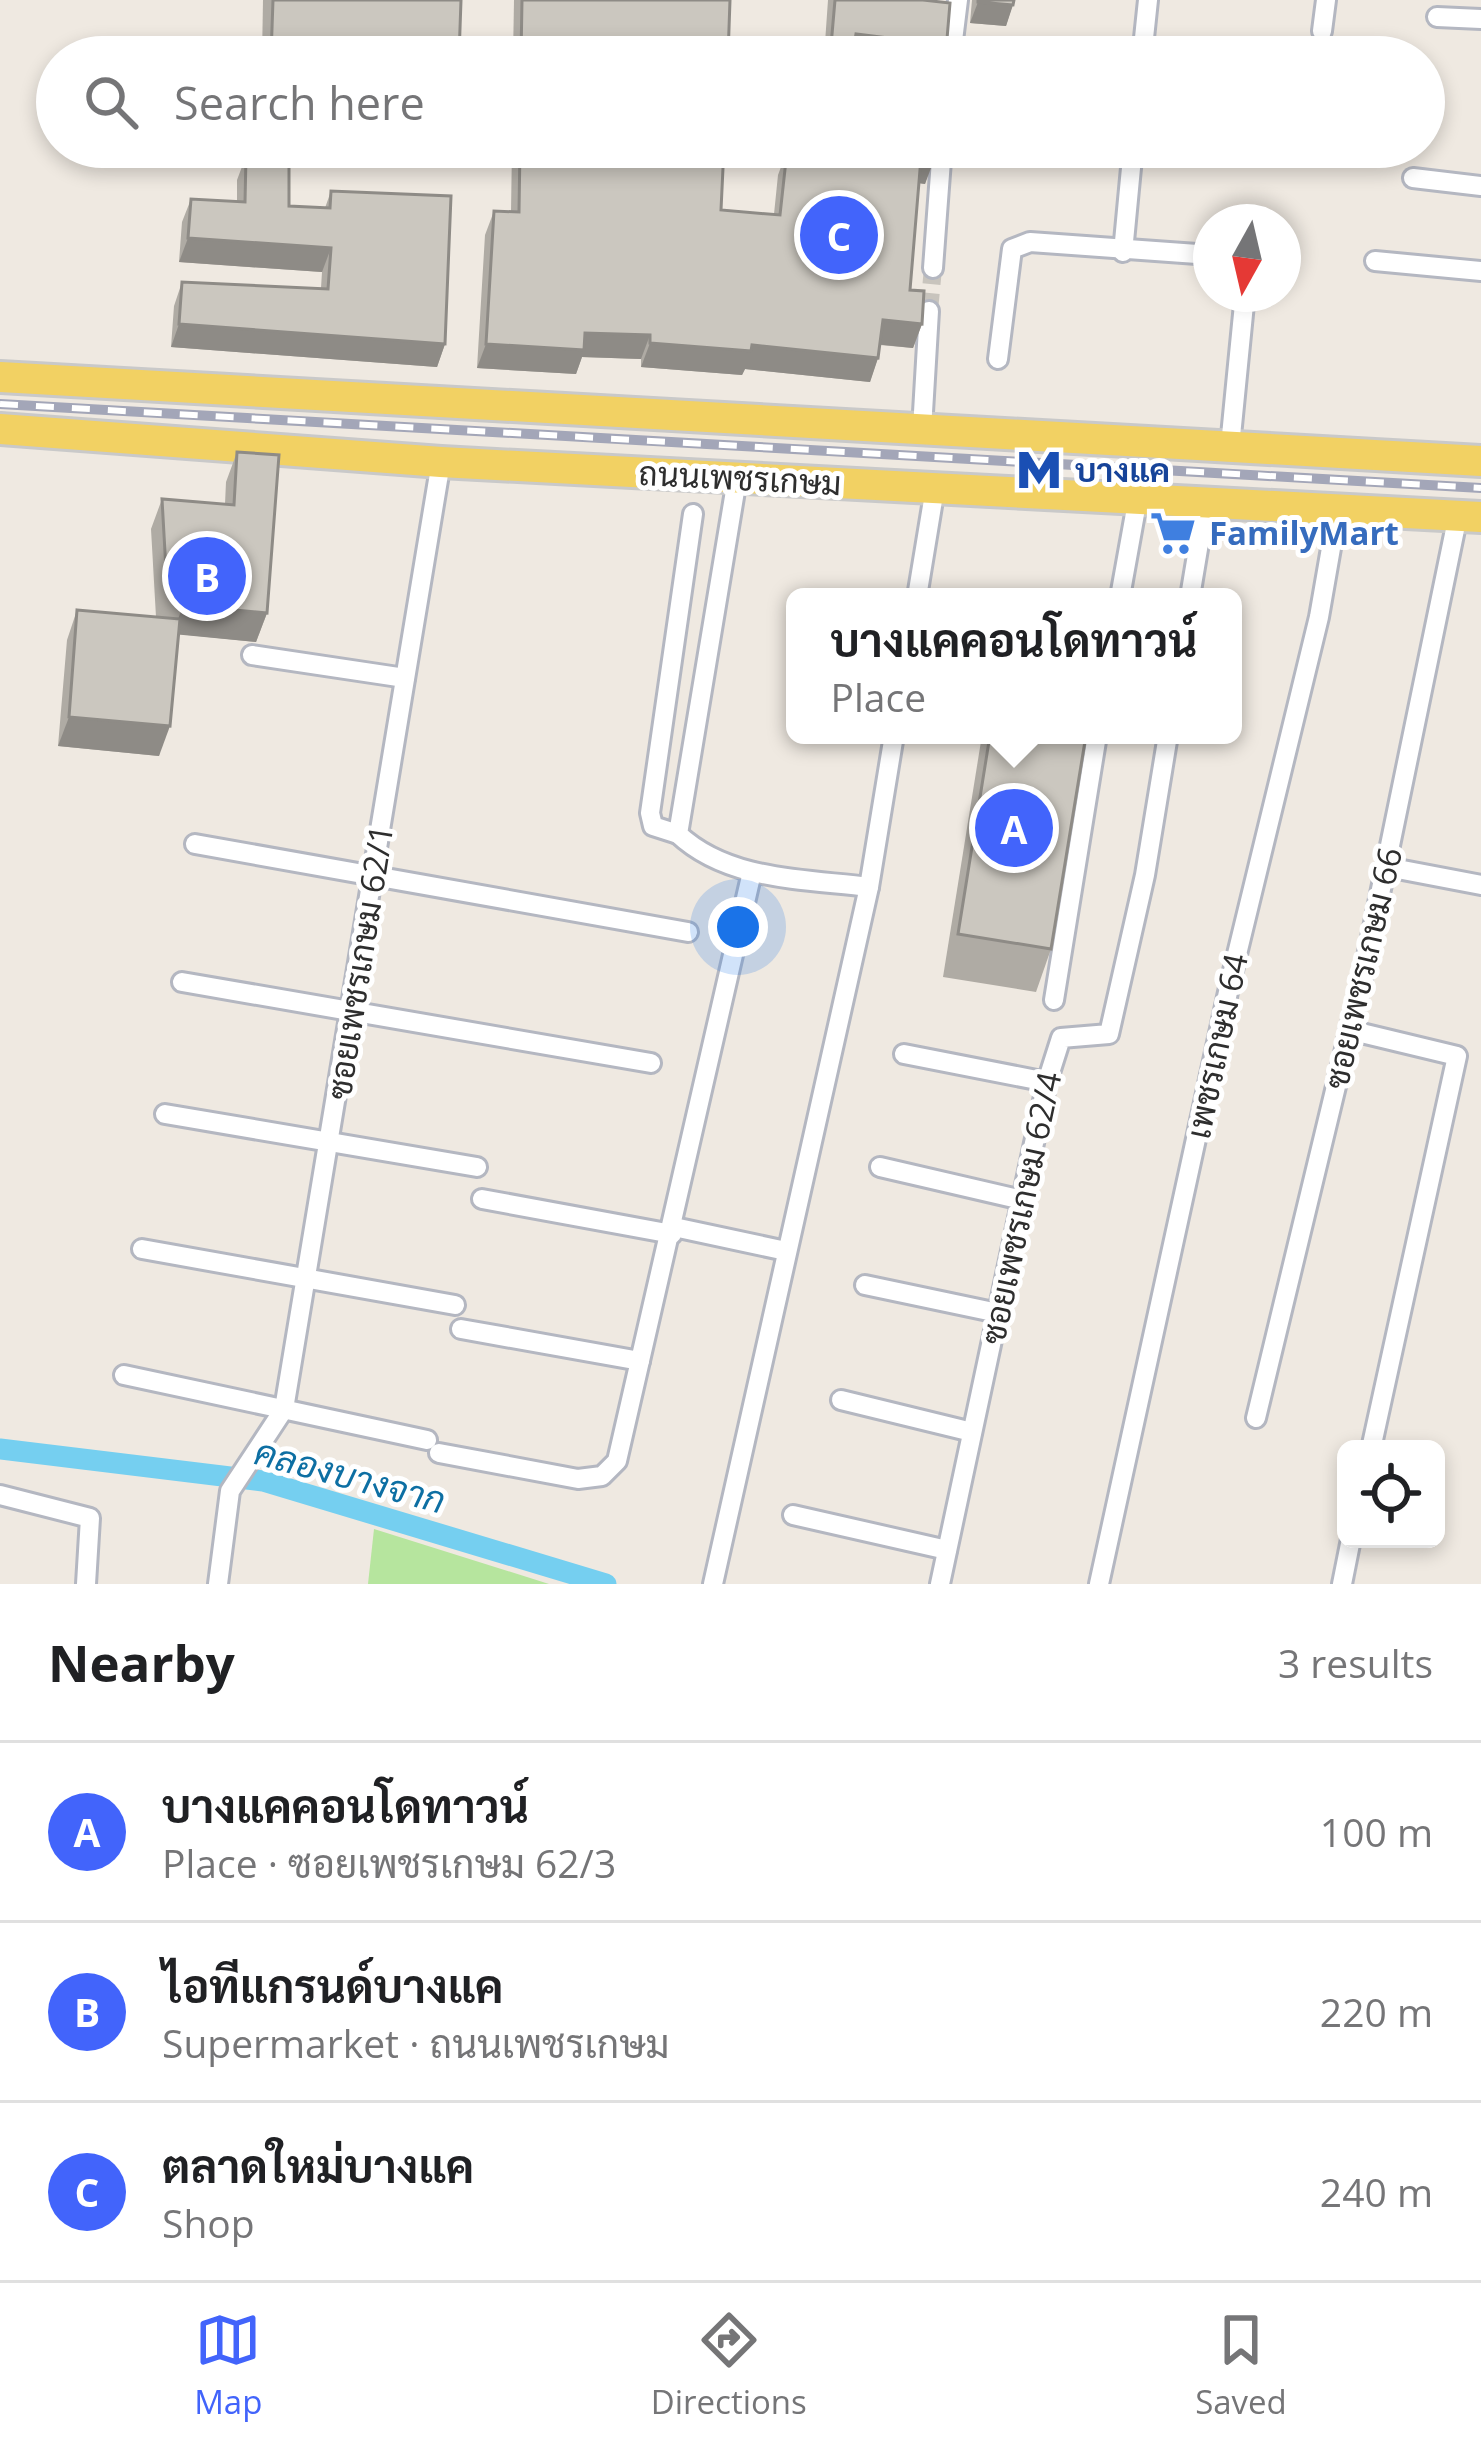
<!DOCTYPE html>
<html lang="en">
<head>
<meta charset="utf-8">
<style>
	:root { --surface:#fff; --page:#f2f2f2; --text:#202124; --muted:#757577; --line:#e0e0e0; --accent:#4264fb }
	body { margin:0; font-family:"Open Sans",Sarabun,sans-serif; background:var(--page); color:var(--text) }
	.controls { position:absolute; right:36px; bottom:36px; display:grid; overflow:hidden; border-radius:18px; box-shadow:0 6px 18px #0003 }
	.controls button { width:108px; height:108px; display:grid; place-items:center; padding:0; border:0; border-bottom:3px solid var(--line); background:var(--surface); color:var(--text); font:60px sans-serif }
	.compass { position:absolute; left:1193px; top:204px; width:108px; height:108px; border-radius:50%; background:var(--surface); box-shadow:0 6px 18px #0003; rotate:188deg }
	.you { position:absolute; left:738px; top:927px; width:42px; height:42px; margin:-30px; border:9px solid #fff; border-radius:50%; background:#1a73e8; box-shadow:0 0 0 18px #1a73e833 }
	.badge { display:grid; place-items:center; width:78px; height:78px; border-radius:50%; background:var(--accent); color:#fff; font-size:39px; font-weight:700 }
	.pin { position:absolute; translate:-50% -50%; border:6px solid #fff; box-shadow:0 3px 12px #0006 }
	.popup { position:absolute; left:786px; top:588px; width:456px; height:156px; box-sizing:border-box; display:grid; place-content:center; border-radius:18px; background:var(--surface); filter:drop-shadow(0 3px 9px #0005); font-size:39px; white-space:nowrap; color:var(--muted) }
	.popup b { font-size:45px; color:var(--text) }
	.popup::after { content:''; position:absolute; left:50%; top:100%; margin-left:-24px; border:24px solid transparent; border-top-color:var(--surface) }
	.list { margin:0; padding:0; list-style:none }
	h2 { display:flex; justify-content:space-between; align-items:center; height:156px; margin:0; padding:0 48px; font-size:51px }
	h2 small { font-size:39px; font-weight:400; color:var(--muted) }
	.list li { display:grid; grid-template-columns:78px 1fr auto; gap:36px; align-items:center; box-sizing:border-box; height:180px; padding:0 48px; border-top:3px solid var(--line) }
	.list b { display:block; font-size:45px; white-space:nowrap }
	.list p { margin:0; font-size:39px; white-space:nowrap; color:var(--muted) }
	.list em { font-size:39px; font-style:normal; color:var(--muted) }
	.icon { flex:none; width:66px; height:66px; fill:none; stroke:currentColor; stroke-width:2; stroke-linecap:round; stroke-linejoin:round }
	.map { position:relative; flex:none; width:1481px; height:1584px; overflow:hidden }
	.search { position:absolute; background:var(--surface); box-shadow:0 6px 18px #0003; left:36px; right:36px; top:36px; height:132px; display:flex; align-items:center; gap:30px; box-sizing:border-box; padding:0 42px; border-radius:66px; color:var(--muted); font-size:45px }
	.sheet { height:696px; background:var(--surface) }
	nav { display:flex; justify-content:space-around; align-items:center; box-sizing:border-box; height:168px; border-top:3px solid var(--line); background:var(--surface); font-size:33px; color:var(--muted) }
	nav a { display:grid; justify-items:center; gap:6px }
	nav .on { color:var(--accent) }
	.map>svg:first-child { display:block }
	.green { fill:#b6e59e }
	.lines { fill:none; stroke-linecap:round; stroke-linejoin:round }
	.canal { stroke:#75cff0; stroke-width:21 }
	.minor-tunnel { stroke:#c8c4bd; stroke-width:18; stroke-dasharray:18 9; stroke-linecap:butt }
	.minor-casing { stroke:#b4b7c1; stroke-width:24 }
	.primary-casing { stroke:#c9c9c9; stroke-width:36 }
	.minor { stroke:#fff; stroke-width:18 }
	.primary { stroke:#f2d163; stroke-width:30 }
	.rail-casing { stroke:#a3a6b8; stroke-width:10 }
	.rail { stroke:#fff; stroke-width:6; stroke-dasharray:18; stroke-linecap:butt }
	.wall { fill:#afaba4 }
	.shaded-wall { fill:#8e8b86 }
	.building { fill:#cbc7bf; stroke:#8e8b86; stroke-width:3 }
	.labels { text-anchor:middle; stroke-width:10; stroke-linejoin:round; paint-order:stroke }
	.transit-label { font-size:33px; font-weight:bold; fill:#164399; stroke:#fff; text-anchor:start }
	.street-label { font-size:33px; fill:#2e2e2e; stroke:#fff }
	.shop-label { font-size:33px; font-weight:bold; fill:#366cbe; stroke:#fff; text-anchor:start }
	.water-label { font-size:36px; font-style:italic; fill:#0d6fa3; stroke:#fff }
</style>
</head>
<body>
<div class="map">
<svg width="1481" height="1584" viewBox="0 0 1481 1584">
	<rect width="100%" height="100%" fill="#efe9e1"/>
	<polygon class="green" points="374,1529 549,1584 368,1584"/>
	<g class="lines">
		<polyline class="canal" points="0,1449 263,1481 606,1584"/>
		<polyline class="minor-tunnel" points="929,311 933,268"/>
		<g class="minor-casing">
			<g id="minor">
				<polyline points="1437,17 1481,19"/>
				<polyline points="1322,31 1326,0"/>
				<polyline points="951,57 958,0"/>
				<polyline points="1142,57 1148,0"/>
				<polyline points="1413,178 1481,186"/>
				<polyline points="1123,252 1133,147"/>
				<polyline points="1375,261 1481,271"/>
				<polyline points="933,268 942,147"/>
				<polyline points="998,359 1012,249 1030,242 1211,255"/>
				<polyline points="922,429 929,311"/>
				<polyline points="1230,446 1245,294"/>
				<path d="M737 479 678 834C728 881 805 879 869 887"/>
				<polyline points="917,597 935,488"/>
				<polyline points="1120,597 1138,497"/>
				<polyline points="1190,597 1206,501"/>
				<polyline points="252,655 405,678"/>
				<polyline points="678,834 653,826 650,813 693,514"/>
				<polyline points="195,844 688,932"/>
				<polyline points="1387,867 1481,885"/>
				<polyline points="182,982 651,1063"/>
				<polyline points="1054,1000 1097,735"/>
				<polyline points="1349,1030 1457,1056 1371,1449"/>
				<polyline points="904,1054 1047,1082"/>
				<polyline points="165,1114 477,1167"/>
				<polyline points="880,1167 1022,1200"/>
				<polyline points="482,1199 672,1234"/>
				<polyline points="674,1227 786,1251"/>
				<polyline points="142,1249 455,1305"/>
				<polyline points="865,1285 998,1313"/>
				<polyline points="461,1329 640,1361"/>
				<polyline points="124,1375 427,1440"/>
				<polyline points="841,1400 972,1432"/>
				<polyline points="1256,1418 1366,962 1458,515"/>
				<polyline points="439,1453 578,1479 602,1476 617,1461 752,872"/>
				<polyline points="0,1495 90,1518 86,1584"/>
				<polyline points="793,1515 947,1550"/>
				<polyline points="218,1584 230,1491 284,1409 441,462"/>
				<polyline points="713,1584 869,887 894,735"/>
				<polyline points="940,1584 1047,1082 1061,1038 1109,1034 1145,875 1168,735"/>
				<polyline points="1099,1584 1230,983 1319,617 1338,508"/>
				<polyline points="1342,1584 1351,1539"/>
			</g>
		</g>
		<g class="primary-casing">
			<g id="primary">
				<polyline points="0,377 1481,461"/>
				<polyline points="0,429 441,462 1481,517"/>
			</g>
		</g>
		<use href="#minor" class="minor"/>
		<use href="#primary" class="primary"/>
		<g class="rail-casing">
			<polyline id="rail" points="0,404 1481,488"/>
		</g>
		<use href="#rail" class="rail"/>
	</g>
	<g class="wall">
		<polygon points="263,0 461,0 459,57 262,57"/>
		<polygon points="514,0 730,0 728,57 513,57"/>
		<polygon points="828,0 923,0 946,51 1010,57 824,57"/>
		<polygon points="972,0 1014,0 1006,26 970,23"/>
		<polygon points="284,147 442,147 435,167 289,165 289,206 325,208 331,191 445,344 437,367 171,347 174,306 182,282 321,288 322,272 179,262 182,222 191,199 237,202 237,180 246,156 284,157"/>
		<polygon points="512,147 724,147 721,210 774,214 778,175 787,151 815,153 816,147 935,147 925,184 918,183 910,290 922,324 913,348 880,345 878,358 870,382 745,369 742,375 641,367 641,359 582,357 576,374 477,368 485,235 494,211 511,212"/>
		<polygon points="237,452 267,613 256,642 178,634 159,756 58,746 67,640 77,610 156,617 151,529 162,499 225,504 226,482"/>
		<polygon points="982,735 1086,735 1051,949 1036,992 943,977"/>
	</g>
	<g class="shaded-wall">
		<polygon points="978,2 1013,5 1006,26 970,23"/>
		<polygon points="856,34 889,38 882,57 847,57"/>
		<polygon points="290,147 442,147 435,167 283,165"/>
		<polygon points="921,158 934,160 925,184 912,182"/>
		<polygon points="188,238 331,248 322,272 179,262"/>
		<polygon points="883,320 922,324 913,348 874,344"/>
		<polygon points="179,324 445,344 437,367 171,347"/>
		<polygon points="585,333 650,335 641,359 582,357 576,374 477,368 486,344"/>
		<polygon points="650,343 752,345 878,358 870,382 745,369 742,375 641,367"/>
		<polygon points="183,605 267,613 256,642 173,634"/>
		<polygon points="69,717 170,726 159,756 58,746"/>
	</g>
	<g class="building">
		<polygon points="273,0 461,0 459,57 271,57"/>
		<polygon points="522,0 730,0 728,57 521,57"/>
		<polygon points="835,0 923,0 950,3 946,51 1010,57 887,57 889,38 856,34 852,57 830,57"/>
		<polygon points="978,0 1014,0 1013,5 978,2"/>
		<polygon points="520,147 724,147 721,210 780,215 787,151 822,154 822,147 935,147 934,160 921,158 910,290 924,291 922,324 883,320 878,358 752,345 751,351 650,343 650,335 585,333 584,350 486,344 494,211 519,212"/>
		<polygon points="246,156 289,157 289,206 330,208 331,191 451,196 445,344 179,324 182,282 328,289 331,248 188,238 191,199 245,202"/>
		<polygon points="237,452 279,455 267,613 183,605 167,588 162,499 234,505"/>
		<polygon points="77,610 180,619 170,726 69,717"/>
		<polygon points="990,735 1086,735 1051,949 958,934"/>
	</g>
	<defs>
		<g id="metro-bare" transform="scale(3.6)"><path d="M-5.5 5V-5H-3L0 0L3-5H5.5V5H3V-.5L0 4L-3-.5V5Z" fill="#1a4fb4" stroke="#fff" stroke-width="2.5" paint-order="stroke"/></g>
		<g id="supermarket-bare" transform="scale(3.6)"><path d="M-6-5.5h2.5l.6 2H6L4.5 2H-2.5L-4.4-4H-6ZM-1.5 3.2a1.3 1.3 0 1 0 .1 0ZM3 3.2a1.3 1.3 0 1 0 .1 0Z" fill="#3f7fe0" stroke="#fff" stroke-width="2.5" paint-order="stroke"/></g>
	</defs>
	<g fill-rule="evenodd">
		<use href="#metro-bare" x="1039" y="470"/>
		<use href="#supermarket-bare" x="1173" y="533"/>
	</g>
	<g class="labels">
		<g class="transit-label">
			<text x="1075" y="482">บางแค</text>
		</g>
		<g class="street-label">
			<text transform="translate(740 478) rotate(3)" y="12">ถนนเพชรเกษม</text>
			<text transform="translate(360 962) rotate(-81)" y="12">ซอยเพชรเกษม 62/1</text>
			<text transform="translate(1363 968) rotate(-77)" y="12">ซอยเพชรเกษม 66</text>
			<text transform="translate(1217 1046) rotate(-78)" y="12">เพชรเกษม 64</text>
			<text transform="translate(1021 1208) rotate(-78)" y="12">ซอยเพชรเกษม 62/4</text>
		</g>
		<g class="shop-label">
			<text x="1209" y="545">FamilyMart</text>
		</g>
		<g class="water-label">
			<text transform="translate(350 1476) rotate(15)" y="13">คลองบางจาก</text>
		</g>
	</g>
</svg>
<div class="controls">
<button><svg class="icon" aria-label="locate" viewBox="0 0 24 24"><circle cx="12" cy="12" r="6"/><path d="M12 2v4M12 18v4M2 12h4M18 12h4"/></svg></button>
</div>
<svg class="compass" viewBox="-18 -18 36 36"><path d="M0-13l5 13h-10z" fill="#e53935"/><path d="M0 13l5-13h-10z" fill="#757577"/></svg>
<div class="you"></div>
<div class="pin badge" style="left:1014px;top:828px">A</div>
<div class="popup"><b>บางแคคอนโดทาวน์</b>Place</div>
<div class="pin badge" style="left:207px;top:576px">B</div>
<div class="pin badge" style="left:839px;top:235px">C</div>
<div class="search"><svg class="icon" aria-label="search" viewBox="0 0 24 24"><circle cx="10" cy="10" r="6"/><path d="M15 15l6 6"/></svg>Search here</div>
</div>
<section class="sheet">
<h2>Nearby<small>3 results</small></h2>
<ul class="list">
<li><span class="badge">A</span><div><b>บางแคคอนโดทาวน์</b><p>Place · ซอยเพชรเกษม 62/3</p></div><em>100 m</em></li>
<li><span class="badge">B</span><div><b>ไอทีแกรนด์บางแค</b><p>Supermarket · ถนนเพชรเกษม</p></div><em>220 m</em></li>
<li><span class="badge">C</span><div><b>ตลาดใหม่บางแค</b><p>Shop</p></div><em>240 m</em></li>
</ul>
</section>
<nav>
<a class="on"><svg class="icon" aria-label="map" viewBox="0 0 24 24"><path d="M3 6l6-2 6 2 6-2v14l-6 2-6-2-6 2zM9 4v14M15 6v14"/></svg>Map</a>
<a><svg class="icon" aria-label="directions" viewBox="0 0 24 24"><path d="M12 3l9 9-9 9-9-9zM9 14v-3h6M13 9l2 2-2 2"/></svg>Directions</a>
<a><svg class="icon" aria-label="saved" viewBox="0 0 24 24"><path d="M7 4h10v16l-5-4-5 4z"/></svg>Saved</a>
</nav>
</body>
</html>
